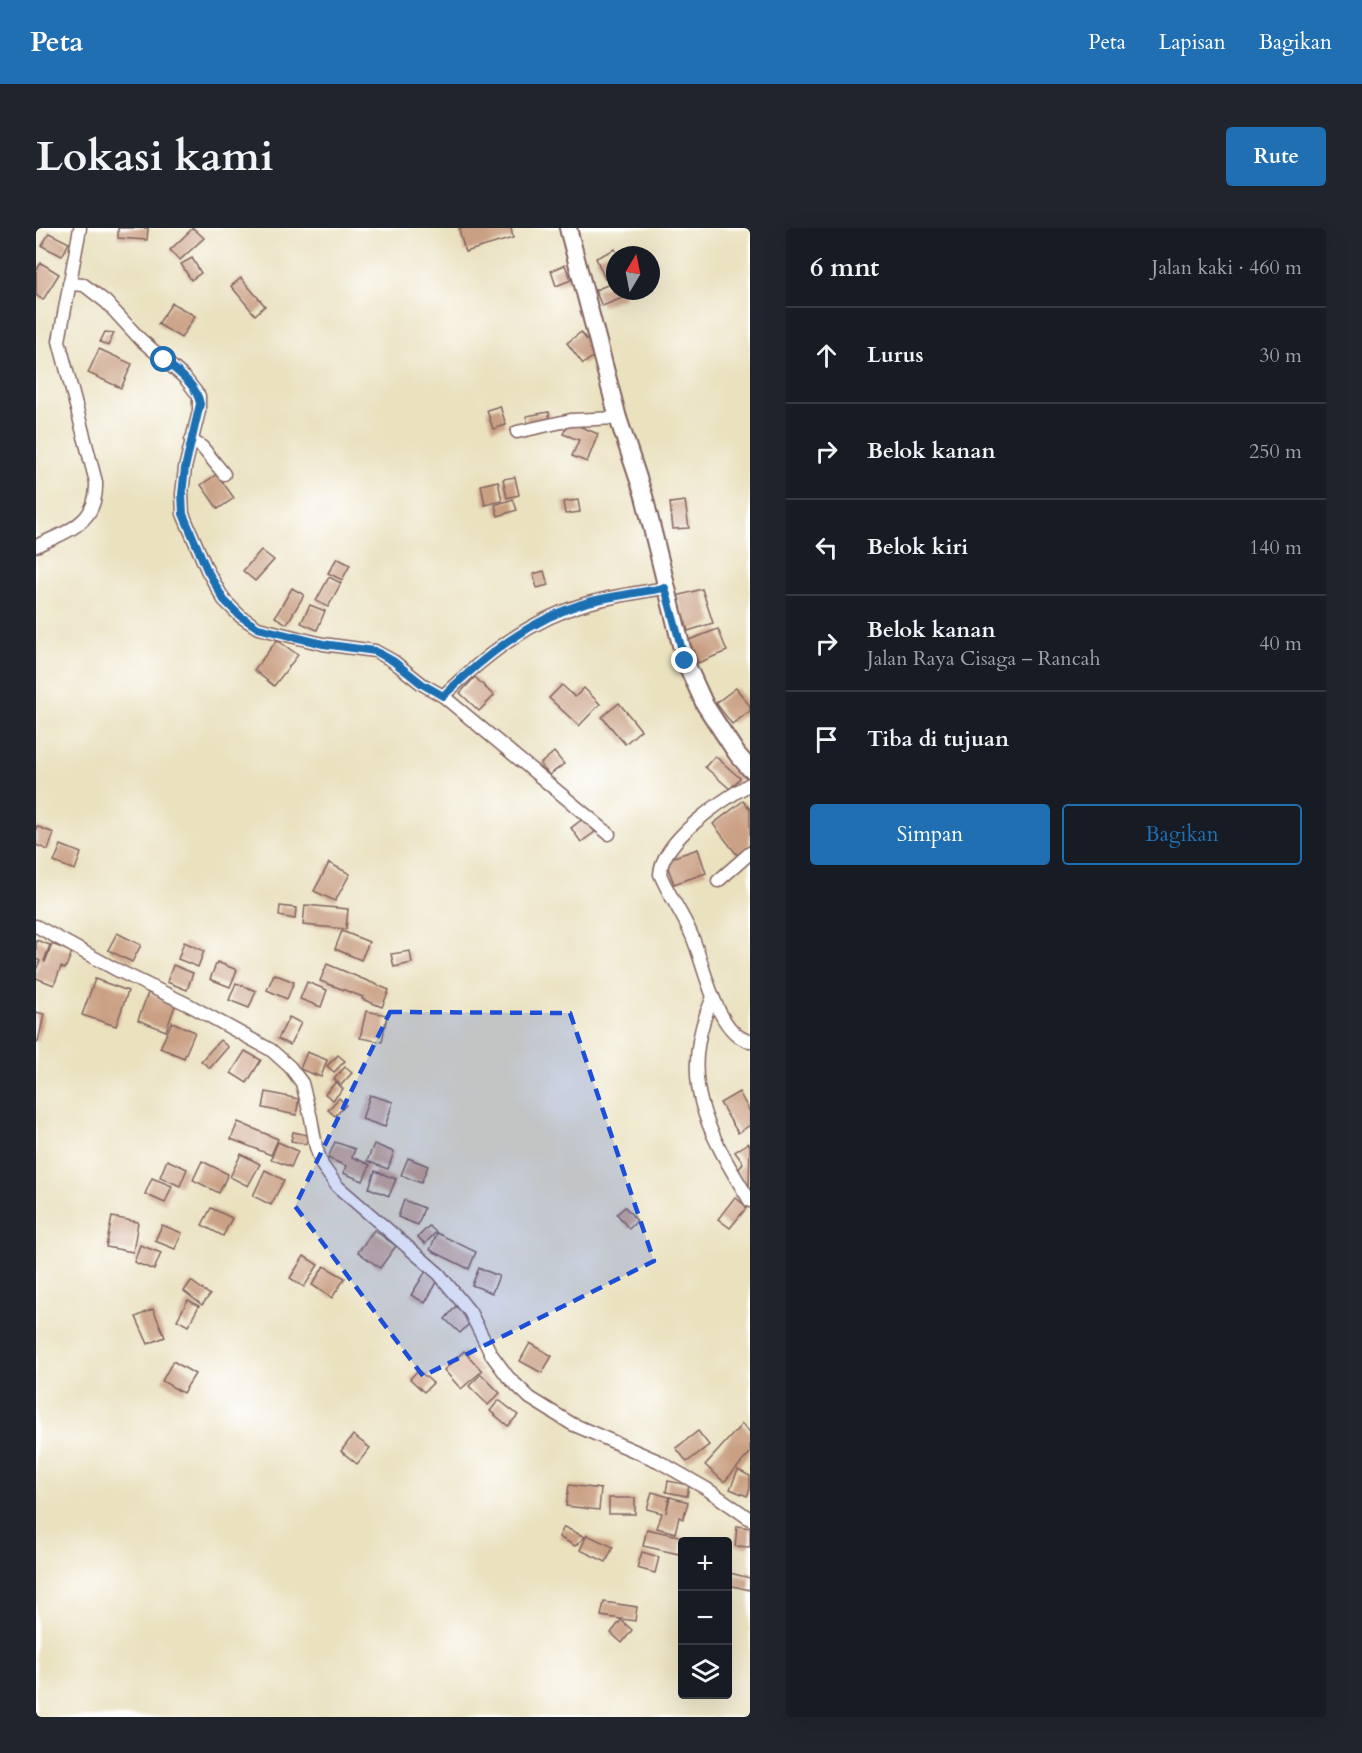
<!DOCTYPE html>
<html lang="id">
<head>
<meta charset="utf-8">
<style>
	:root { --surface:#171b24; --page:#20242c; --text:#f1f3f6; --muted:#9ea1a6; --line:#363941; --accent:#1f6fb2 }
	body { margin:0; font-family:Cardo,serif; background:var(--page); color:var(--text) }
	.controls { position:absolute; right:18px; bottom:18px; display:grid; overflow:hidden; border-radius:6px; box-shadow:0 6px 24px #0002 }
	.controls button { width:54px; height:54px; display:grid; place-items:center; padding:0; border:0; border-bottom:2px solid var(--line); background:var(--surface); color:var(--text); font:30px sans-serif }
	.compass { position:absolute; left:570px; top:18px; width:54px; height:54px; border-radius:50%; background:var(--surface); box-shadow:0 6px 24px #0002; rotate:10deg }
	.stop { position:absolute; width:18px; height:18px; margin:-14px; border:4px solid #1f6fb2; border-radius:50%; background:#fff }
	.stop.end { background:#1f6fb2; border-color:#fff; box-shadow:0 2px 6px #0008 }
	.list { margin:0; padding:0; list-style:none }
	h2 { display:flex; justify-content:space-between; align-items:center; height:78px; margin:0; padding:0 24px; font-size:26px }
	h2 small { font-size:20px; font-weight:400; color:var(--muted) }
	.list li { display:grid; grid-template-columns:39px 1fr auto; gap:18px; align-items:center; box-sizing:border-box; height:96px; padding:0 24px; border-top:2px solid var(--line) }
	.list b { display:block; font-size:22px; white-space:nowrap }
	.list p { margin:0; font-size:20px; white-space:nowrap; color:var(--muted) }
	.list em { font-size:20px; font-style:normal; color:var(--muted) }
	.actions { display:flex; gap:12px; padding:18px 24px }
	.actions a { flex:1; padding:14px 0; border:2px solid var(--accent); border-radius:6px; text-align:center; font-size:21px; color:var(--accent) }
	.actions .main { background:var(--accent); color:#fff }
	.icon { flex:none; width:33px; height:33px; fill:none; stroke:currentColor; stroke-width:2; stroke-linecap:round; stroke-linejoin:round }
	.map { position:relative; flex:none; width:714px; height:1489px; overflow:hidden; border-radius:6px }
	header { display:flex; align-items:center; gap:36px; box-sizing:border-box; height:84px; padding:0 30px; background:var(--accent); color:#fff }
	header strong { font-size:28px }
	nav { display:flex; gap:33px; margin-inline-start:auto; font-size:21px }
	.intro { display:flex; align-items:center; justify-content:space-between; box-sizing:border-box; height:144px; padding:0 36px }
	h1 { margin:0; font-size:42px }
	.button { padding:15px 27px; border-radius:6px; background:var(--accent); color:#fff; font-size:21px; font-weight:700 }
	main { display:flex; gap:36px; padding:0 36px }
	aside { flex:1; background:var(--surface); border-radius:6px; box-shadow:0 6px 24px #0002 }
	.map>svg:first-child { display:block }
	.building { fill:#caa084 }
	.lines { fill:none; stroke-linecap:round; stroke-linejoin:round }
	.street-casing { stroke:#82635f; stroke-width:15 }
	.secondary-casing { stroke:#82635f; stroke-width:20 }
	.street { stroke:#fff; stroke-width:12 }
	.secondary { stroke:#fff; stroke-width:16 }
	.route { stroke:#1f6fb2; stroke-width:8 }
	.marked { fill:#1d4ed8; fill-opacity:0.2; stroke:#1d4ed8; stroke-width:4.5; stroke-dasharray:12 8; stroke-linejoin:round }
</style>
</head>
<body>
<header>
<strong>Peta</strong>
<nav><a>Peta</a><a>Lapisan</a><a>Bagikan</a></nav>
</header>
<div class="intro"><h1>Lokasi kami</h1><a class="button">Rute</a></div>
<main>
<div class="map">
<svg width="714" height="1489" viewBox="0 0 714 1489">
	<rect width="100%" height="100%" fill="#fff"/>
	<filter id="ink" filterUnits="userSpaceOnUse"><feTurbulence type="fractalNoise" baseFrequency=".0167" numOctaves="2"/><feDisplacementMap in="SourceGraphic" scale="12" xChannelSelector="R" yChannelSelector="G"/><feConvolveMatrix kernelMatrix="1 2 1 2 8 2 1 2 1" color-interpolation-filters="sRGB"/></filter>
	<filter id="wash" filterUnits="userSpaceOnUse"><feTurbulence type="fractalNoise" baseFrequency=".008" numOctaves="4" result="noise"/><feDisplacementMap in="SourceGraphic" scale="24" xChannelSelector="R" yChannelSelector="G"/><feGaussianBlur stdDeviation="1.35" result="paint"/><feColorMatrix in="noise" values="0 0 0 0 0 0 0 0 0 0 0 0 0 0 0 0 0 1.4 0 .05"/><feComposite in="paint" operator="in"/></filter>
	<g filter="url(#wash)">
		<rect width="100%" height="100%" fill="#eae1bf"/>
		<g id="blocks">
			<g class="building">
				<polygon points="82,0 112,0 111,12 82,10"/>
				<polygon points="157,0 168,10 144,32 134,22"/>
				<polygon points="427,0 475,0 477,10 429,24 423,1"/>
				<polygon points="13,5 33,15 26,28 6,18"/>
				<polygon points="579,21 582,27 579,27 579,46 569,51 560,30"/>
				<polygon points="156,30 165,45 155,52 145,36"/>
				<polygon points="5,35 23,46 7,72 0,67 0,43"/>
				<polygon points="529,37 535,52 520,58 515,43"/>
				<polygon points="205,50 229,78 219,87 195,58"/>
				<polygon points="579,54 579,63 586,63 589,69 566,78 559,62"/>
				<polygon points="136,75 159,88 145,110 122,96"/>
				<polygon points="69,104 78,105 72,118 64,114"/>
				<polygon points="545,104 561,126 547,136 531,115"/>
				<polygon points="63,121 96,136 85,160 52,145"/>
				<polygon points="464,178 470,197 457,201 451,182"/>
				<polygon points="513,184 514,194 492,198 490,188"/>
				<polygon points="533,194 562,206 551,234 536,228 543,212 527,206"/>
				<polygon points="181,246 198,270 182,281 165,257"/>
				<polygon points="479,249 483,267 471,270 467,251"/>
				<polygon points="462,253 466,273 449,277 445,257"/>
				<polygon points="477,271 481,282 462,288 459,277"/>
				<polygon points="542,272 544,284 529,286 527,274"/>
				<polygon points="649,273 653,300 637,301 634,275"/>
				<polygon points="225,322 238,332 219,353 207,343"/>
				<polygon points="301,330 314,337 306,352 292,345"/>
				<polygon points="508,343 512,357 501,360 497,346"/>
				<polygon points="293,349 305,355 292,379 280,373"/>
				<polygon points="256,360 268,367 251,396 239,389"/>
				<polygon points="666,361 677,395 652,403 641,368"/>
				<polygon points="274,377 289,383 281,402 265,395"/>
				<polygon points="682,401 691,423 662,435 653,412"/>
				<polygon points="241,412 262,427 238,458 218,442"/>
				<polygon points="439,449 458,468 443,483 424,465"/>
				<polygon points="526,457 539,469 548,460 564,476 543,498 513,470"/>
				<polygon points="700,460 714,478 714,483 696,496 680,475"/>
				<polygon points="583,475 605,502 589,516 566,489"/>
				<polygon points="518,524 528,536 513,547 504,536"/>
				<polygon points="679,528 704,550 694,561 669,539"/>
				<polygon points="707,573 714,581 714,617 701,627 677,596"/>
				<polygon points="548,590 559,604 545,614 535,600"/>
				<polygon points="0,598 18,605 12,622 0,617"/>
				<polygon points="25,617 45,625 39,642 18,634"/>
				<polygon points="662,621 670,645 638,656 629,632"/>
				<polygon points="293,635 314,646 299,673 278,663"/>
				<polygon points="269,677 312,681 310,701 267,697"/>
				<polygon points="244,678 260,680 259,691 243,688"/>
				<polygon points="306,703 333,714 325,732 299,721"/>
				<polygon points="81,705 105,717 96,734 72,722"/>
				<polygon points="0,712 14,717 8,733 9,734 16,716 36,724 29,741 25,739 18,757 0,750 0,742 4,733 0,731"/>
				<polygon points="148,714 168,723 162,739 142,731"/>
				<polygon points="374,723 376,735 358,739 355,726"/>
				<polygon points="181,734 201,742 194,759 174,751"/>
				<polygon points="291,736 353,762 346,779 326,771 327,769 284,753"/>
				<polygon points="137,737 157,745 151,762 131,754"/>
				<polygon points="238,746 258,754 251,771 231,762"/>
				<polygon points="59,751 92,763 80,798 46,787"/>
				<polygon points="271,754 291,762 285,779 264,771"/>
				<polygon points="200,755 220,763 213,780 193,772"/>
				<polygon points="112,765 140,775 130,803 102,792"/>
				<polygon points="330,783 351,787 346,814 324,810"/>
				<polygon points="0,784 8,786 2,814 0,813"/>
				<polygon points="253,789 265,795 254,817 242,811"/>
				<polygon points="136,794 159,804 148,830 124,820"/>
				<polygon points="184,812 192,819 174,840 165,833"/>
				<polygon points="209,823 225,832 211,855 195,845"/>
				<polygon points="271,824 291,832 285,849 264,841"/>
				<polygon points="302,827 309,833 298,844 291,838"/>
				<polygon points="309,839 316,845 305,857 298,851"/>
				<polygon points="300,854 307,861 297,872 289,866"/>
				<polygon points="230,864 263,871 260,887 227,880"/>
				<polygon points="703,864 714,884 714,897 702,905 684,875"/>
				<polygon points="334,867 357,874 349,899 326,891"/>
				<polygon points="303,870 310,877 299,888 292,882"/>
				<polygon points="202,894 242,911 235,927 195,911"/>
				<polygon points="257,904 272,907 270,916 255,913"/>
				<polygon points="242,914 262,923 255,939 235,931"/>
				<polygon points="299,914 319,921 316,929 334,937 327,953 307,945 310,938 292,930"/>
				<polygon points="712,915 714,918 713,960 701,944 707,935 699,924"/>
				<polygon points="338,916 358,924 352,941 331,933"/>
				<polygon points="205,926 224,936 212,958 194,949"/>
				<polygon points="372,930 392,938 385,955 365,947"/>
				<polygon points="131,932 151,941 144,958 124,949"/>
				<polygon points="166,933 192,946 183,965 157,952"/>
				<polygon points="229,942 248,952 235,977 217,968"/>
				<polygon points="339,943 360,951 353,968 333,960"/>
				<polygon points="116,950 136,958 129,975 109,966"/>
				<polygon points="699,969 711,979 694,1000 682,991"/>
				<polygon points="368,972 388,980 382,997 362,989"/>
				<polygon points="589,979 601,993 593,1001 581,986"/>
				<polygon points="175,980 196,990 187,1008 166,997"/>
				<polygon points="76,989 102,994 97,1024 70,1019"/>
				<polygon points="126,997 146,1005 139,1021 119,1013"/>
				<polygon points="393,998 400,1004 389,1016 382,1009"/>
				<polygon points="338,1002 360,1018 344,1040 322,1024"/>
				<polygon points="401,1005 440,1024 433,1041 394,1022"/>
				<polygon points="104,1017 125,1025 118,1042 98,1034"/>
				<polygon points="268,1028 282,1037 268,1059 254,1050"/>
				<polygon points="288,1038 309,1050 296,1070 276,1057"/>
				<polygon points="443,1040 463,1048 456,1065 436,1057"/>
				<polygon points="390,1043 403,1051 389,1075 375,1067"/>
				<polygon points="155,1053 174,1067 166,1077 148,1063"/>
				<polygon points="152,1072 163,1078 152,1098 141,1092"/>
				<polygon points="421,1077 437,1092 424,1105 409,1091"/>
				<polygon points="117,1081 129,1109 112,1116 100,1089"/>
				<polygon points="494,1115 516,1128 506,1145 484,1133"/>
				<polygon points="428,1123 446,1143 425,1161 408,1142"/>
				<polygon points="137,1133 159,1146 147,1165 126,1153"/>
				<polygon points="382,1142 397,1155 388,1164 374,1151"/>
				<polygon points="445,1146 464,1165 452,1177 433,1158"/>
				<polygon points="463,1172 482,1187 472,1198 454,1183"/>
				<polygon points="706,1196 714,1204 714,1225 688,1254 669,1237"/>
				<polygon points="662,1203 673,1217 651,1234 640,1220"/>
				<polygon points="317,1207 334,1220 321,1236 305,1223"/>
				<polygon points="702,1242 714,1248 714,1261 711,1268 694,1261"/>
				<polygon points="632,1253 653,1257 651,1268 630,1264"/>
				<polygon points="533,1257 565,1261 563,1282 530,1278"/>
				<polygon points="616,1264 633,1269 630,1285 634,1269 652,1274 647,1291 643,1289 639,1305 621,1300 626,1285 611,1281"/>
				<rect x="573" y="1270" width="26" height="16"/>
				<polygon points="701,1298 714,1300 714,1319 699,1318"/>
				<polygon points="528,1299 549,1309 539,1318 523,1309"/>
				<polygon points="611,1301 647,1309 643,1326 607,1318"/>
				<polygon points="551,1307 577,1319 570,1334 544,1322"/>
				<polygon points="606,1324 623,1329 619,1345 601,1340"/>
				<polygon points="694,1345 714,1350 714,1362 692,1357"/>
				<polygon points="568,1374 601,1379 599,1393 565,1388"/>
				<polygon points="585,1392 596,1402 586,1415 575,1405"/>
			</g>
		</g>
	</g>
	<g filter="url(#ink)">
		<use href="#blocks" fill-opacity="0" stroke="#82635f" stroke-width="1.5"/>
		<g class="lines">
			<g class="street-casing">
				<g id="street">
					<polyline points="33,56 48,57 70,74 104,111 149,150 163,168 163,183 149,240 146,266 147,286 171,342 188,372 204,388 222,400 287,416 339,423 357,433 386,456 407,468"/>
					<polyline points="481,204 535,192 582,190"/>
					<polyline points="155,212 166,219 188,246"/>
					<path d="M0 318C31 303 62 296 60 254L23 113 44 0"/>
					<path d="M714 556C686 572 626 612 624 646 633 668 647 686 656 708 668 735 680 807 714 813"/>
					<path d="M573 606 407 468C449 428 494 391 552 375 577 368 604 364 629 360"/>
					<polyline points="682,653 714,625"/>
					<polyline points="0,698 79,741 155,778 235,822 254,839 266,855 275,890 280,919 286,937 301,958 403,1046 434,1084 455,1126 472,1149 494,1170 536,1196 622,1233 671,1261 714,1291"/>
					<path d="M677 769C640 850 671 903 714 973"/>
				</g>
			</g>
			<g class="secondary-casing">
				<polyline id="secondary" points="532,0 582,190 608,268 649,433 669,477 701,526 714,541"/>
			</g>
			<use href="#street" class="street"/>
			<use href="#secondary" class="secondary"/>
		</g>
	</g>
	<g class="lines" filter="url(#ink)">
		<path class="route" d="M128 132C142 144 161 157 164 176L149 240 146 266 147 286 171 342 188 372 204 388 222 400 287 416 339 423 357 433 386 456 407 468C449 428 494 391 552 374 577 368 604 364 629 360L649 433"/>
	</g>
	<path class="marked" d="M354 784 534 785 618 1033 387 1148 259 978Z"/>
</svg>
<div class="controls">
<button>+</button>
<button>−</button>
<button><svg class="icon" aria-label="layers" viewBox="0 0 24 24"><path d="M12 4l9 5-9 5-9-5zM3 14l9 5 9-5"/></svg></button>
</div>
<svg class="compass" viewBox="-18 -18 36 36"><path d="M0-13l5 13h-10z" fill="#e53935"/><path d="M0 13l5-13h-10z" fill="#9ea1a6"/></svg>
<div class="stop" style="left:128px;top:132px"></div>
<div class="stop end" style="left:649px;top:433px"></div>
</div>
<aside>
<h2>6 mnt<small>Jalan kaki · 460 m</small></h2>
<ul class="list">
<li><svg class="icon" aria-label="ahead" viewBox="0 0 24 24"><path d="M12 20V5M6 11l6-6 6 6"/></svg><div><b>Lurus</b></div><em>30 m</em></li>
<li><svg class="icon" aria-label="right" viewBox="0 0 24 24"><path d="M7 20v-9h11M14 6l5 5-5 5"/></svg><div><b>Belok kanan</b></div><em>250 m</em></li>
<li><svg class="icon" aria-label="left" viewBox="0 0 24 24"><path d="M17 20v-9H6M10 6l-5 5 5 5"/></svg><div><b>Belok kiri</b></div><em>140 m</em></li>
<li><svg class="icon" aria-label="right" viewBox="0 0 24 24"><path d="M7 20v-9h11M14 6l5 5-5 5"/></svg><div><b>Belok kanan</b><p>Jalan Raya Cisaga – Rancah</p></div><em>40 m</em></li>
<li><svg class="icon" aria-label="arrive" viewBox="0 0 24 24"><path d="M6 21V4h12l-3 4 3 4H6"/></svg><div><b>Tiba di tujuan</b></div></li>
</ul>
<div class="actions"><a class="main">Simpan</a><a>Bagikan</a></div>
</aside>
</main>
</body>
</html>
